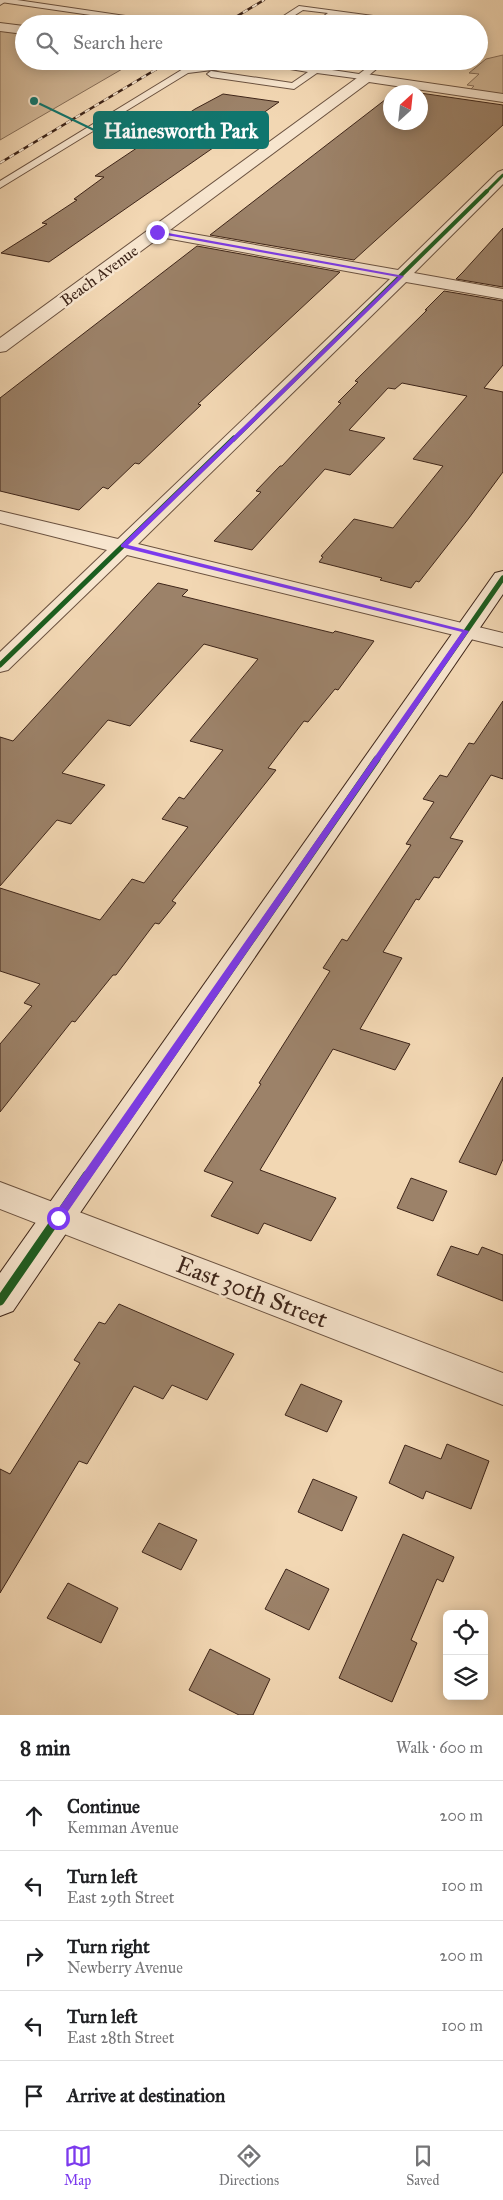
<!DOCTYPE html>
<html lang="en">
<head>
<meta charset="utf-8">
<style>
	:root { --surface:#fff; --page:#f2f2f2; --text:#202124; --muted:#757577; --line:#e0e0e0; --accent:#7c3aed }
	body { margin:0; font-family:"IM FELL Great Primer",serif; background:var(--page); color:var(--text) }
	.controls { position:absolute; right:15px; bottom:15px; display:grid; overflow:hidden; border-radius:8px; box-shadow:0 2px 12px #0003 }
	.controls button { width:45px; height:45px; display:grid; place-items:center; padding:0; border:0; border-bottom:1px solid var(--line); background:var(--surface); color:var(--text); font:25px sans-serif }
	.compass { position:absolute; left:383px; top:85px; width:45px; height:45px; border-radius:50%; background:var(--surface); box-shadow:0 2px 12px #0003; rotate:27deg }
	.stop { position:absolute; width:15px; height:15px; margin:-11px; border:4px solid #7c3aed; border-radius:50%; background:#fff }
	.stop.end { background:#7c3aed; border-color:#fff; box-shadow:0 1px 5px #0008 }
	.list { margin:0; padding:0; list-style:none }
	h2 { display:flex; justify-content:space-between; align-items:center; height:65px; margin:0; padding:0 20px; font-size:21px }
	h2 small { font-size:16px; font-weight:400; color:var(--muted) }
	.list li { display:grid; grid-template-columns:32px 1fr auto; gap:15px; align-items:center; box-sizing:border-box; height:70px; padding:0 20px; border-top:1px solid var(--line) }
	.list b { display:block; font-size:19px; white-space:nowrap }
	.list p { margin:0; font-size:16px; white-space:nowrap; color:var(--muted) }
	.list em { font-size:16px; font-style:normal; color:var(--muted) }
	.icon { flex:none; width:28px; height:28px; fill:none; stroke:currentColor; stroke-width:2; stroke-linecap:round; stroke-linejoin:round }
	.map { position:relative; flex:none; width:503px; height:1715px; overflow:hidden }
	.search { position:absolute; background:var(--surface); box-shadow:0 2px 12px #0003; left:15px; right:15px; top:15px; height:55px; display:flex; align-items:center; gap:12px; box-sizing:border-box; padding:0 18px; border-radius:28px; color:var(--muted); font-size:19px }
	.sheet { height:415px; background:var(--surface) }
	nav { display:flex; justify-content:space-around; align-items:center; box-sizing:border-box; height:70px; border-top:1px solid var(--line); background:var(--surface); font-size:14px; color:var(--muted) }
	nav a { display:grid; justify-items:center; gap:2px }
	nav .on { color:var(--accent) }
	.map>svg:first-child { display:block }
	.green { fill:#d3b999; stroke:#886f59 }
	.building { fill:#9c8269; stroke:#3e2519 }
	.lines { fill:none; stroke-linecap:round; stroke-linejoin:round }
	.lane-casing { stroke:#6b5240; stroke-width:2 }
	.street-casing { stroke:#6b5240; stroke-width:2 }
	.secondary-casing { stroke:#3e2519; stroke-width:2 }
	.lane { fill:#f7e5ce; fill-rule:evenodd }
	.street { fill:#f7e5ce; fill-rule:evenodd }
	.secondary { fill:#f7e5ce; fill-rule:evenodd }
	.rail-casing { stroke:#3e2519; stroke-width:2.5 }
	.rail { stroke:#f7e5ce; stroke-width:2; stroke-dasharray:5.5; stroke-linecap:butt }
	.cycleway-far4-casing { stroke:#f7e5ce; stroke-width:4.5 }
	.cycleway-far3-casing { stroke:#f7e5ce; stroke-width:5.5 }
	.cycleway-far2-casing { stroke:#f7e5ce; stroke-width:8 }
	.cycleway-far1-casing { stroke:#f7e5ce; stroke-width:10 }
	.cycleway-casing { stroke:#f7e5ce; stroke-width:12 }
	.cycleway-far4 { stroke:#1b5e20; stroke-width:3 }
	.cycleway-far3 { stroke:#1b5e20; stroke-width:4 }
	.cycleway-far2 { stroke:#1b5e20; stroke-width:5 }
	.cycleway-far1 { stroke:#1b5e20; stroke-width:7 }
	.cycleway { stroke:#1b5e20; stroke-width:9 }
	.route { fill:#7c3aed }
	.labels { text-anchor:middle; stroke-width:5; stroke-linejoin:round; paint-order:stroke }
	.far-street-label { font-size:16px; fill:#3e2519; stroke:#f7e5ce }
	.near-street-label { font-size:24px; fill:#3e2519; stroke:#f7e5ce }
	.leader { fill:none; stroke:#0f766e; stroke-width:2 }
	.callout-dot { fill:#0f766e; stroke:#f7e5ce; stroke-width:2 }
	.callout { fill:#0f766e; stroke:#0f766e; stroke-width:2 }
	.callout-label { font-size:21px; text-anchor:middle; font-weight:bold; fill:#fff }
</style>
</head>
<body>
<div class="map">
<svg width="503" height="1715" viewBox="0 0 503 1715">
	<rect width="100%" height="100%" fill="#f2d7b3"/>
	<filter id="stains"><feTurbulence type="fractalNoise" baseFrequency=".004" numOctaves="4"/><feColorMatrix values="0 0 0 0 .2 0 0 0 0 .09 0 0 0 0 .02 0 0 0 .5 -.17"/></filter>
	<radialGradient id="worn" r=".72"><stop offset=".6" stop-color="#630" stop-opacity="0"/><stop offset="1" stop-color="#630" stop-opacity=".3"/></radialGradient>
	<g class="green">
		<polygon points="0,31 24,34 24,61 136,61 0,140"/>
		<polygon points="503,55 503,94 470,90 474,86 467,85 479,74 469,73 486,59"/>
	</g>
	<g class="building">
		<polygon points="420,93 503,105 503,125 354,260 210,235 390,96 390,122 420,122"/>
		<polygon points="223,94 279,102 49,262 1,253 47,224 42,223 77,200 74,199 104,177 95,176 195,109"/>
		<polygon points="503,228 503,287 456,279 463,272"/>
		<polygon points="197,246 340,272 198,404 201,405 139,464 135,463 108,489 103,487 79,510 0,491 0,398"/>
		<polygon points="444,291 503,301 503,365 484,388 503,392 503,472 469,518 419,582 416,581 411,588 380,580 382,578 319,562 323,557 321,556 354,519 393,528 443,466 413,459 467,396 402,383 395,389 388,388 349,430 385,438 350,475 325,469 252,550 214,541 261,492 256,491 280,466 282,466 341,403 338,402 358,382 355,381 427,310 425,310"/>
		<polygon points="158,583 188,590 182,596 333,633 335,631 374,641 338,690 335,689 308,722 304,721 268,768 276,770 172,901 176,903 159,924 155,923 116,975 113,975 75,1022 72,1021 0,1112 0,1044 32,1006 24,1003 40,984 0,971 0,888 100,920 132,879 144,883 188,827 162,819 179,797 184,799 223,750 190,741 258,659 204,644 130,726 108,720 62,773 105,785 71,824 57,820 0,886 0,737 13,741"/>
		<polygon points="503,701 503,779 491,775 450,838 463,841 439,878 434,877 419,900 416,899 383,952 402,958 360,1029 410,1044 395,1070 333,1049 260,1170 336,1198 311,1241 264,1223 258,1234 211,1216 233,1182 204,1171 261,1084 259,1083 330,971 323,968 342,939 347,941 411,845 406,844 434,802 423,799 440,775 447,777 469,743 474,744"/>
		<polygon points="503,1077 503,1159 496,1175 459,1162"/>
		<polygon points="411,1178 447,1191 433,1221 397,1208"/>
		<polygon points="451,1246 478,1255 482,1247 503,1255 503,1301 437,1275"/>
		<polygon points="119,1304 234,1354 207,1400 172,1385 163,1399 134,1386 87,1464 79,1461 0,1593 0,1469 10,1474 80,1363 74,1360 99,1322 105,1324"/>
		<polygon points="301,1384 342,1401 327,1432 285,1415"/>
		<polygon points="447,1444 489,1461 471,1509 426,1491 423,1499 389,1483 405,1445 441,1459"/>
		<polygon points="313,1479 357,1497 342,1531 298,1512"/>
		<polygon points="159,1523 197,1540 181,1570 142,1552"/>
		<polygon points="403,1534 454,1557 443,1582 437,1579 411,1640 417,1643 392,1702 339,1678"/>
		<polygon points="286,1569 329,1589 309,1630 265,1609"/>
		<polygon points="68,1583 118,1608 101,1643 47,1618"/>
		<polygon points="210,1649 270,1679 253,1715 239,1715 189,1690"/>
	</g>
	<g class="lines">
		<g class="lane-casing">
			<g id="lane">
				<polygon points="0,0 17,0 139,18 143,20 139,24 130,24 132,21 1,2"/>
				<polygon points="299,6 388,18 405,24 392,24 336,15 323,24 313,24 328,13 303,10 281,24 271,24"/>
				<polygon points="246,61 271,61 359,74 376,61 386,61 368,76 370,78 369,80 317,73 294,89 211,77 207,74 211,71 292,83 308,72 260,64 188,73 0,188 0,181 183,69"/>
			</g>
		</g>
		<g class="street-casing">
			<g id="street">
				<polygon points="0,0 8,0 0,5"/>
				<polygon points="0,23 24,26 24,34 0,31"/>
				<polygon points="366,74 503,94 503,102 369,82 170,230 398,270 498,172 503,170 503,184 414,273 503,289 503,299 406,282 138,544 503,633 503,647 127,555 8,670 0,672 0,652 107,550 0,523 0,511 118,539 390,279 160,237 6,351 0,352 0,338 361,75"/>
				<polygon points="0,1182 503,1373 503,1405 0,1209"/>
			</g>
		</g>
		<g class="secondary-casing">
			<polygon id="secondary" points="503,571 503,594 13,1311 0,1316 0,1273 495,573"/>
		</g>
		<use href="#lane" class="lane"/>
		<use href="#street" class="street"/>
		<use href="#secondary" class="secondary"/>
		<g class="rail-casing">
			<g id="rail">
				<polyline points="224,24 264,0"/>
				<polyline points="0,163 170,61"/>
			</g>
		</g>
		<use href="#rail" class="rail"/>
		<g class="cycleway-far4-casing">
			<polyline id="cycleway-far4" points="486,192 503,175"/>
		</g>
		<g class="cycleway-far3-casing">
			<polyline id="cycleway-far3" points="233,440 487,191"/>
		</g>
		<g class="cycleway-far2-casing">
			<g id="cycleway-far2">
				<polyline points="0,665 234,438"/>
				<polyline points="376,761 503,578"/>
			</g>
		</g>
		<g class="cycleway-far1-casing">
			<polyline id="cycleway-far1" points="87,1177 377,759"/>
		</g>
		<g class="cycleway-casing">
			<polyline id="cycleway" points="0,1301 87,1175"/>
		</g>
		<use href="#cycleway-far4" class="cycleway-far4"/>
		<use href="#cycleway-far3" class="cycleway-far3"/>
		<use href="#cycleway-far2" class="cycleway-far2"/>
		<use href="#cycleway-far1" class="cycleway-far1"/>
		<use href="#cycleway" class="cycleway"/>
	</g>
	<polygon class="route" points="157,231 404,276 128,545 469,631 62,1220 58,1222 53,1218 54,1215 462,632 121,547 121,545 398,277 155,233"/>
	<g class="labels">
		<g class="far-street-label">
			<text transform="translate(99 275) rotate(-36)" y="6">Beach Avenue</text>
		</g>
		<g class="near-street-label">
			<text transform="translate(252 1292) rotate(21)" y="8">East 30th Street</text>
		</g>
	</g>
	<path class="leader" d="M34 101L94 130"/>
	<circle class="callout-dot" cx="34" cy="101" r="5"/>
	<rect class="callout" x="94" y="112" width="174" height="36" rx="5"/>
	<g class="callout-label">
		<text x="181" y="138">Hainesworth Park</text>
	</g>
	<rect width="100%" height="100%" filter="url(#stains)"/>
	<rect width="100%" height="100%" fill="url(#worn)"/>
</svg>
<div class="controls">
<button><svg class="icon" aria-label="locate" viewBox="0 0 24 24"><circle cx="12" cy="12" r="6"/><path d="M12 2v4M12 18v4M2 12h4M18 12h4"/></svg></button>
<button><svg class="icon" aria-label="layers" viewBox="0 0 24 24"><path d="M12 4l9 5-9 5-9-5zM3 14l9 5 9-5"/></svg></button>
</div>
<svg class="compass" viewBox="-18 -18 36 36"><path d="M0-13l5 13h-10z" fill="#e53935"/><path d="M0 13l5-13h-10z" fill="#757577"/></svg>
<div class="stop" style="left:58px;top:1218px"></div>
<div class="stop end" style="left:157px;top:232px"></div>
<div class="search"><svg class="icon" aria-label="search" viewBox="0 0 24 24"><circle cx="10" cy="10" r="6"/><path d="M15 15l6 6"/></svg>Search here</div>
</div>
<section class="sheet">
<h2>8 min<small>Walk · 600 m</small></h2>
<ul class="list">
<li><svg class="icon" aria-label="ahead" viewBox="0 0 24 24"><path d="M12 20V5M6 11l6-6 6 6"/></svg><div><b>Continue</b><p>Kemman Avenue</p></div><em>200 m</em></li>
<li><svg class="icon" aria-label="left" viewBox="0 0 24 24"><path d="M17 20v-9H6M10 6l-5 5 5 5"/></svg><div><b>Turn left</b><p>East 29th Street</p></div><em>100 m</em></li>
<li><svg class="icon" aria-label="right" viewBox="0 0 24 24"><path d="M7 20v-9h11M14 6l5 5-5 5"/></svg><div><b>Turn right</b><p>Newberry Avenue</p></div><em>200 m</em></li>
<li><svg class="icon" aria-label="left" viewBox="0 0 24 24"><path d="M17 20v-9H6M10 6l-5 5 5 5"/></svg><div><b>Turn left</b><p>East 28th Street</p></div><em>100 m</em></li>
<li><svg class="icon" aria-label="arrive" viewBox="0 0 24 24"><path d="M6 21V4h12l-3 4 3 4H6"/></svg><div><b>Arrive at destination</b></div></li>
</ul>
</section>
<nav>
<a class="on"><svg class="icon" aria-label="map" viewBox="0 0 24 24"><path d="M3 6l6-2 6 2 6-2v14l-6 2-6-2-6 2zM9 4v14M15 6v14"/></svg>Map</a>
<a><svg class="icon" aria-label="directions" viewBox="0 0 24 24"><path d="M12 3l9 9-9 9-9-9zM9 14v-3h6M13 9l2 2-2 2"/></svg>Directions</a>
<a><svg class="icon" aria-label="saved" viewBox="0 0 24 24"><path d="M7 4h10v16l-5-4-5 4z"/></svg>Saved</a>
</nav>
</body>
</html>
